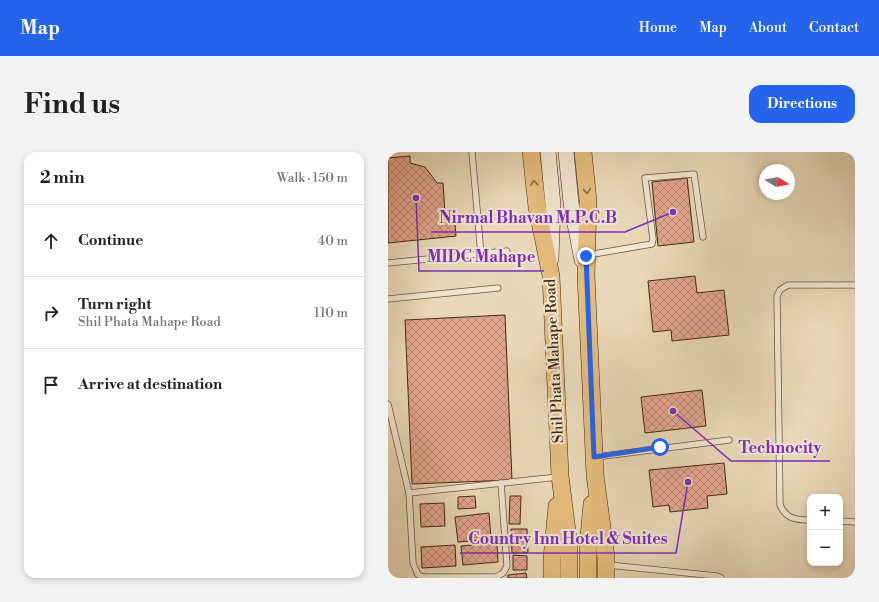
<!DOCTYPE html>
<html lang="en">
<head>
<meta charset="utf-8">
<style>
	:root { --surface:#fff; --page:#f2f2f2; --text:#202124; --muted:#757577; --line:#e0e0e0; --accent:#2563eb }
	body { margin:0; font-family:"Libre Bodoni",serif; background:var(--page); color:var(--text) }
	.controls { position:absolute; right:12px; bottom:12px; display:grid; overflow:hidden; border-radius:8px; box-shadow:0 2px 6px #0003 }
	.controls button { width:36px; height:36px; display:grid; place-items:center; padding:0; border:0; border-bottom:1px solid var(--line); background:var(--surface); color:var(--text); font:20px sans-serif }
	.compass { position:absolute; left:371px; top:12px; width:36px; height:36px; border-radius:50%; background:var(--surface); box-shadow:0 2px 6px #0003; rotate:100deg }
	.stop { position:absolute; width:12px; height:12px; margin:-9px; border:3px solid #2563eb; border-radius:50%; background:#fff }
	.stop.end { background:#2563eb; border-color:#fff; box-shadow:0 1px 4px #0008 }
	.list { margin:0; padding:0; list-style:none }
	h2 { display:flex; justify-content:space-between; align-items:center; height:52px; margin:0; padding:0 16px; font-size:17px }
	h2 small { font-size:13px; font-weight:400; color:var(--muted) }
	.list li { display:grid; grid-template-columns:26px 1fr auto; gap:12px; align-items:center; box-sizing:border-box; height:72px; padding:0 16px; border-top:1px solid var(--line) }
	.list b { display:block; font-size:15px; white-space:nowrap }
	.list p { margin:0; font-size:13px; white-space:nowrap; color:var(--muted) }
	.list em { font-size:13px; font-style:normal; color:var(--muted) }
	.icon { flex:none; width:22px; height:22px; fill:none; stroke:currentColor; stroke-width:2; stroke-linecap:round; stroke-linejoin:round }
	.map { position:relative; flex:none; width:467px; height:426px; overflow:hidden; border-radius:12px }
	header { display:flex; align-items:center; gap:24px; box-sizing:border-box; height:56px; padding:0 20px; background:var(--accent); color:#fff }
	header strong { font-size:19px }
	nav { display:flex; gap:22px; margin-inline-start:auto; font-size:14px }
	.intro { display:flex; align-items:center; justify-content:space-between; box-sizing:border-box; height:96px; padding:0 24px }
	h1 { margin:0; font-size:28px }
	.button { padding:10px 18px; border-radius:12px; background:var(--accent); color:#fff; font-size:14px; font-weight:700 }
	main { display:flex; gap:24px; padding:0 24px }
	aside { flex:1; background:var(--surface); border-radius:12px; box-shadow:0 2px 6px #0003 }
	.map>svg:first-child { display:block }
	.building { fill:url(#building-cross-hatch); stroke:#412b12 }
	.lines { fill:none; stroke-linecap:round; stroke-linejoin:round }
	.service-casing { stroke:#6b563c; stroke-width:7 }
	.secondary-casing { stroke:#412b12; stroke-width:16 }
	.primary-casing { stroke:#412b12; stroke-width:18 }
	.service { stroke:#f1e6d1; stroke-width:5.5 }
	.secondary { stroke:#f1e6d1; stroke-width:15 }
	.primary { stroke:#e4bc7c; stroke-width:17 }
	.oneway { stroke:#8a6c42 }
	.route { stroke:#2563eb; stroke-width:5 }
	.labels { text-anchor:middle; stroke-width:4; stroke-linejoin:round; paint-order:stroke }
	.street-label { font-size:15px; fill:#412b12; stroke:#f1e6d1 }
	.leader { fill:none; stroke:#7b2cbf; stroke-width:1.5 }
	.callout-dot { fill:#7b2cbf; stroke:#f1e6d1; stroke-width:1.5 }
	.callout-label { font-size:16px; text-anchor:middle; font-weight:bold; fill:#7b2cbf; stroke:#f1e6d1; stroke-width:4; stroke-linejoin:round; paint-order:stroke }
</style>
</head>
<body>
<header>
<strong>Map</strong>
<nav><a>Home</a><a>Map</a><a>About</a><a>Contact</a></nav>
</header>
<div class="intro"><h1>Find us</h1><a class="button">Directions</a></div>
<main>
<aside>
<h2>2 min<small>Walk · 150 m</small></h2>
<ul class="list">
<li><svg class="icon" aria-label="ahead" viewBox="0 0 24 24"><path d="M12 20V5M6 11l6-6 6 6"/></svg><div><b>Continue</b></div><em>40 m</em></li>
<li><svg class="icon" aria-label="right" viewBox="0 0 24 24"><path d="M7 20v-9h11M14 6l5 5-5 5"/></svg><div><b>Turn right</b><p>Shil Phata Mahape Road</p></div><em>110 m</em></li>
<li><svg class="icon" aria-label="arrive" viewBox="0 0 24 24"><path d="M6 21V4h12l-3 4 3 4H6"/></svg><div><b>Arrive at destination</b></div></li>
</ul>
</aside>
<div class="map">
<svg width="467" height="426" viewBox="0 0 467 426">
	<defs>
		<pattern id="building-cross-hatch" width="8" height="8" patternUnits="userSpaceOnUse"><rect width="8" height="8" fill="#e3a58e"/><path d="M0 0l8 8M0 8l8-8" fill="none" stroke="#ba8773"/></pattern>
	</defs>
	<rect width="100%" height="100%" fill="#e9d8b8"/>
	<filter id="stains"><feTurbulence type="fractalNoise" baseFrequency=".005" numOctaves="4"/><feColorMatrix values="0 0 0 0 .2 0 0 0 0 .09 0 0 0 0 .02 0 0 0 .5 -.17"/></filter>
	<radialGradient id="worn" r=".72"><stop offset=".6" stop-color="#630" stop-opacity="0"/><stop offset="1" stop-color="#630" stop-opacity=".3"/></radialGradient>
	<g class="building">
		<polygon points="22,4 22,11 37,15 49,31 55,31 57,62 66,61 68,84 0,91 0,6"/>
		<polygon points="299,26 306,90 270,94 264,30"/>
		<polygon points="307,124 309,141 336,138 341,183 284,189 283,178 265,180 260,129"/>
		<polygon points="117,163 124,328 24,332 17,168"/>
		<polygon points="314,238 318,274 257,281 253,245"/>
		<polygon points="336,311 339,342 319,344 320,356 282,360 281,353 265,355 261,318"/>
		<polygon points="87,344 88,356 70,357 70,345"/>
		<polygon points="122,344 133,344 132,372 121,372"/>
		<polygon points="56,351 57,374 33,375 32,352"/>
		<polygon points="101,361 103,387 70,390 67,365"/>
		<polygon points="123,377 139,377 140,401 124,401"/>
		<polygon points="109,391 110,410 75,413 73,394"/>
		<polygon points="67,393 68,414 34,416 33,395"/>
		<polygon points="125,403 139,404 139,418 125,418"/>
		<polygon points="138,421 139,426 120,426 120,423"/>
	</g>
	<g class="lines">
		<g class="service-casing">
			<g id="service">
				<polyline points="84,0 93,103"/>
				<polyline points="200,103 264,92 265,87 257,26 306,22 315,85"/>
				<polyline points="0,111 119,99"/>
				<polyline points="0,147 110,136"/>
				<polyline points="0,252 21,341 25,411 30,423 36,425 108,425 115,421 119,414 113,331"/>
				<polyline points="208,305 341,288"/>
				<polyline points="21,341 170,325"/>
				<path d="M422 368C408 368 398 367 392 353L389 144 392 138 400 133H467"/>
				<polyline points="452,369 467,370"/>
				<polyline points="220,413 329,424 333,426"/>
			</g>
		</g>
		<g class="secondary-casing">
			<g id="secondary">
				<polyline points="160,0 165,53 163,107"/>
				<polyline points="178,0 183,51 194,108"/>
			</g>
		</g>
		<g class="primary-casing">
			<g id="primary">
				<polyline points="143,0 149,55 163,124 172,324 181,395 181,426"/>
				<polyline points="195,0 200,49 198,123 207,323 218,405 218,426"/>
				<polyline points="164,426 164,407 169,354"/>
				<polyline points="200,426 200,395 204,352"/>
			</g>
		</g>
		<use href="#service" class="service"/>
		<use href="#secondary" class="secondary"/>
		<use href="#primary" class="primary"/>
	</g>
	<defs><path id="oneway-chevron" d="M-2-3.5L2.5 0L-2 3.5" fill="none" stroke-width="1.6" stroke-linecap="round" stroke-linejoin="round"/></defs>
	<g class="oneway">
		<use href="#oneway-chevron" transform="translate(146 31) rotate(-96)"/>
		<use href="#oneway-chevron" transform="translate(199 39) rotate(85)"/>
	</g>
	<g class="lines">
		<polyline class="route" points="198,104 206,305 272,295"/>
	</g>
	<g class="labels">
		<g class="street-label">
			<text transform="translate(166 209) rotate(-93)" y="5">Shil Phata Mahape Road</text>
		</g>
	</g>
	<path class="leader" d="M285 60L237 80H43M28 46L31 119H156M285 259L343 309H442M300 330L288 401H72"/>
	<g class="callout-dot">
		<circle cx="285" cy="60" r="4"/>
		<circle cx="28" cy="46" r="4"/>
		<circle cx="285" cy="259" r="4"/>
		<circle cx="300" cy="330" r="4"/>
	</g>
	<g class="callout-label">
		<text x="140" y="71">Nirmal Bhavan M.P.C.B</text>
		<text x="93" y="110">MIDC Mahape</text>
		<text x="392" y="301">Technocity</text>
		<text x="180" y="392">Country Inn Hotel &amp; Suites</text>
	</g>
	<rect width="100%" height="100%" filter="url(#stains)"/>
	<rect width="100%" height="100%" fill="url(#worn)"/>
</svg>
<div class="controls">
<button>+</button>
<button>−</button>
</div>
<svg class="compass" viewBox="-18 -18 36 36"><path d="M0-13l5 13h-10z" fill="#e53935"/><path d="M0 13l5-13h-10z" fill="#757577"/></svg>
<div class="stop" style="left:272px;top:295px"></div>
<div class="stop end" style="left:198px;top:104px"></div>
</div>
</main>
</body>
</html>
